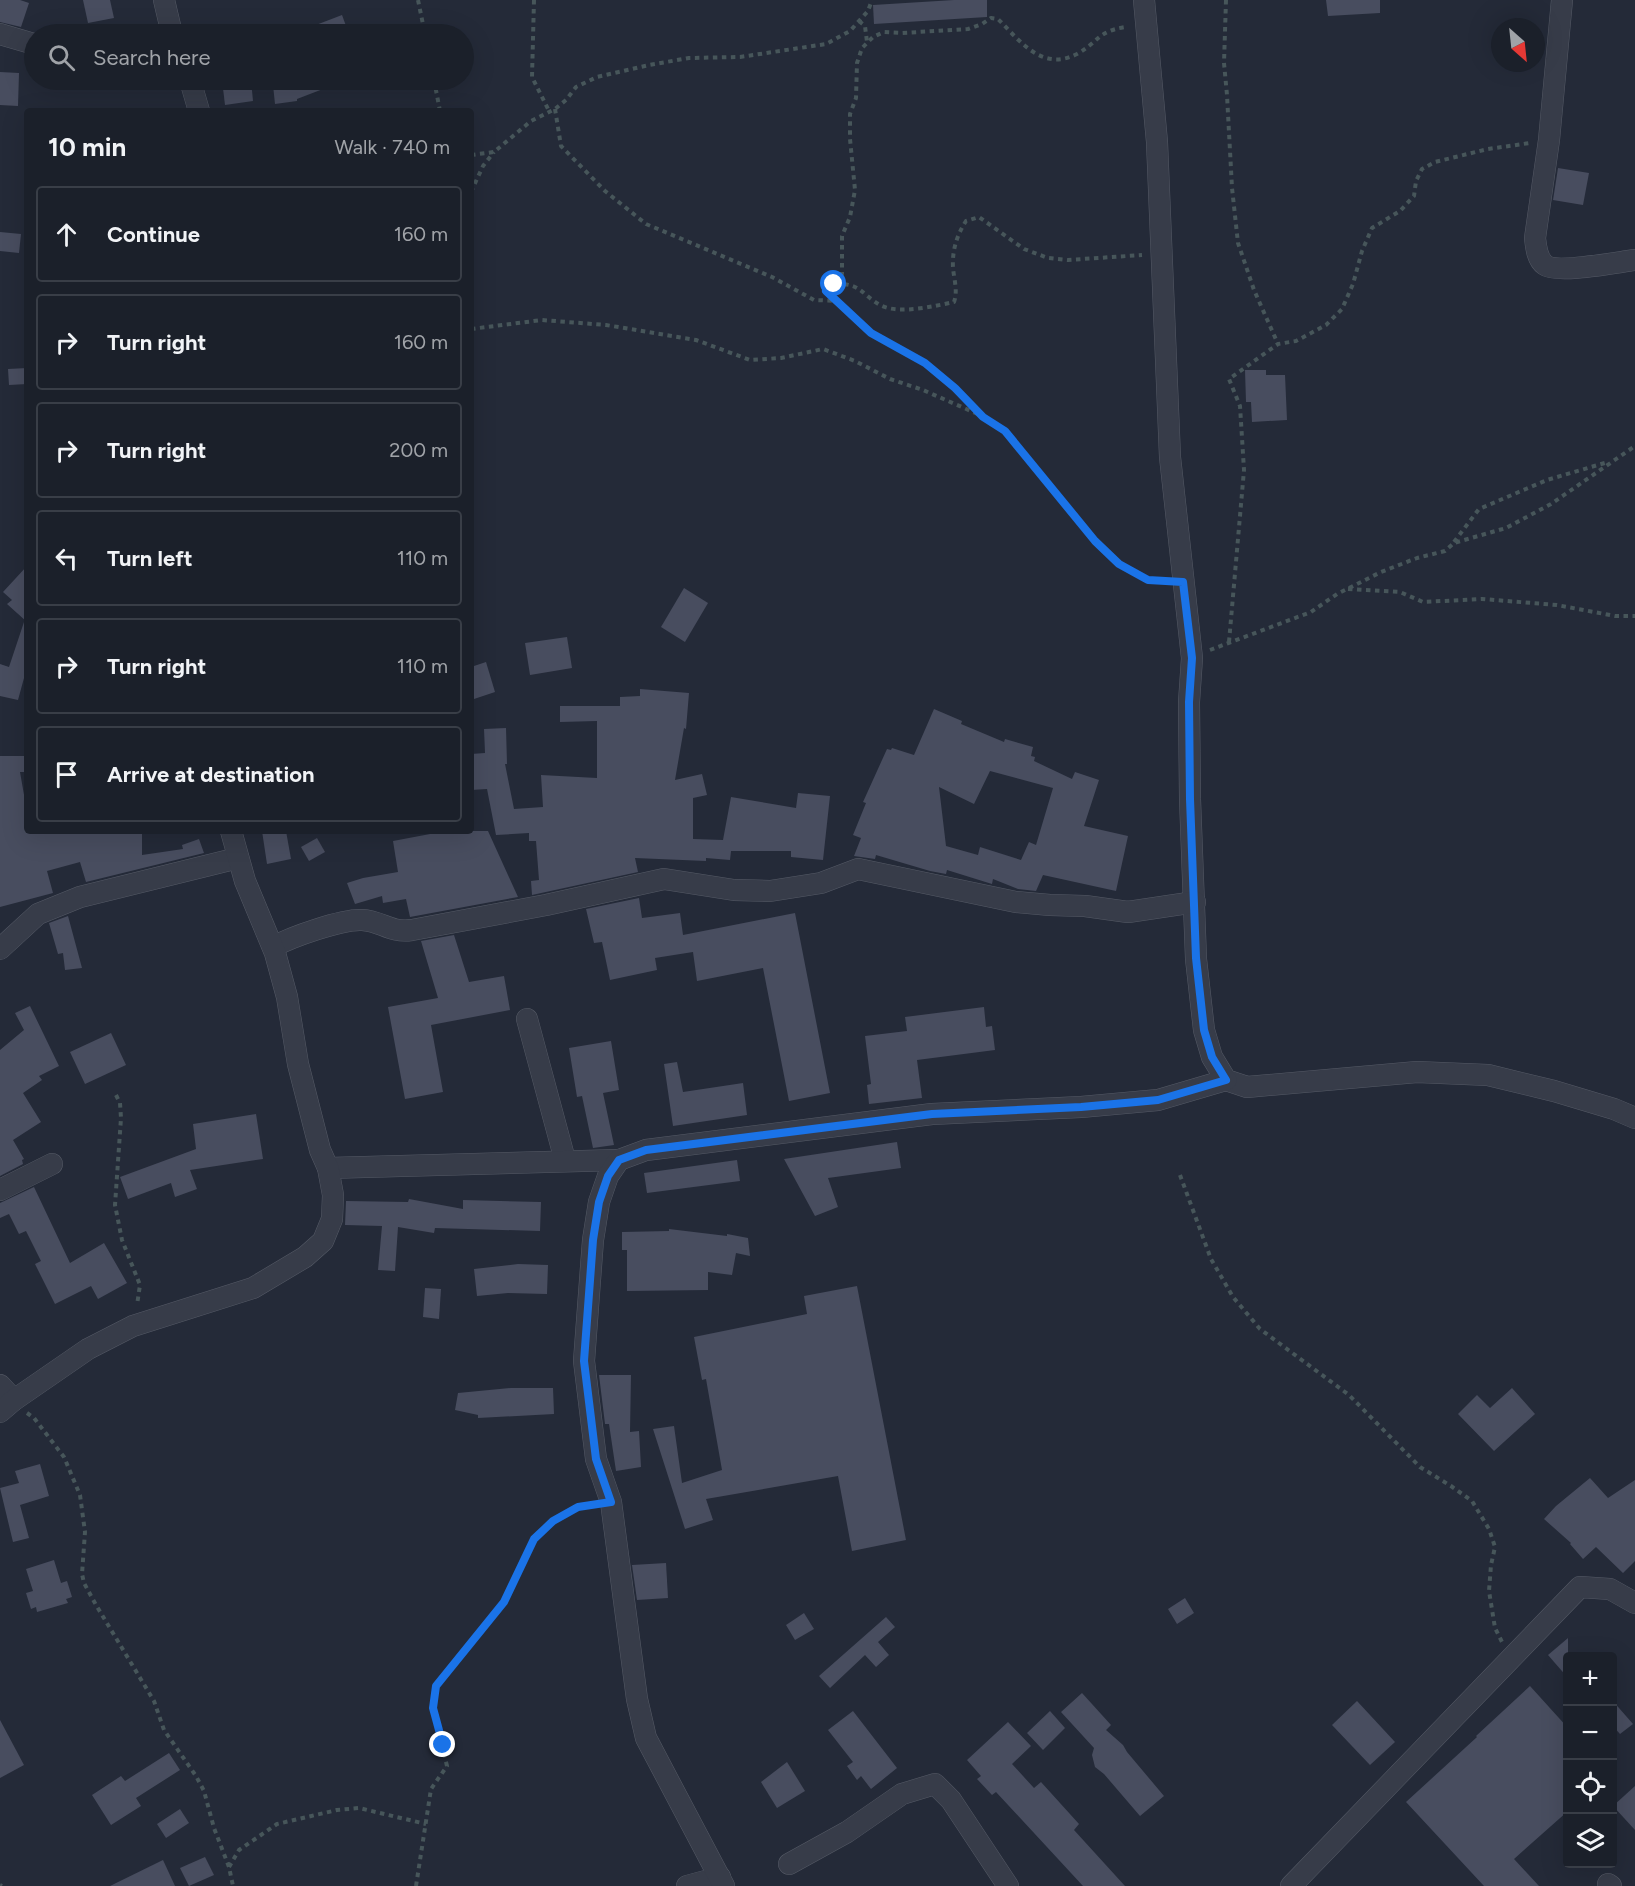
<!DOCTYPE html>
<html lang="en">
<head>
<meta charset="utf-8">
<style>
	:root { --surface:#1b202a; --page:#282d36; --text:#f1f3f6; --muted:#a0a3a8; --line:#393e47 }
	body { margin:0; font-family:Figtree,sans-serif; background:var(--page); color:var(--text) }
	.controls { position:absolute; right:18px; bottom:18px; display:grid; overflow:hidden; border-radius:6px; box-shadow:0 6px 24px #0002 }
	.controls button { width:54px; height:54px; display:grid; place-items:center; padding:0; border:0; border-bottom:2px solid var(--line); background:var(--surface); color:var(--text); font:30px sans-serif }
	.compass { position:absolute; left:1491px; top:18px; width:54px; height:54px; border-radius:50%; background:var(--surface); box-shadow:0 6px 24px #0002; rotate:153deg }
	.stop { position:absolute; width:18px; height:18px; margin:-14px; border:4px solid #1a73e8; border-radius:50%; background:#fff }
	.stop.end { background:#1a73e8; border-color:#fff; box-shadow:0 2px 6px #0008 }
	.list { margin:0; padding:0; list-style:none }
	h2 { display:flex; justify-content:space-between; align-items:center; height:78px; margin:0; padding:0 24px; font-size:26px }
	h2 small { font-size:20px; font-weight:400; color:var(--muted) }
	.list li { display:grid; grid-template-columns:39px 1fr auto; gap:18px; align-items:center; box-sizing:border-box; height:96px; margin:0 12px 12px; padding:0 12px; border:2px solid var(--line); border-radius:6px }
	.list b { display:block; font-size:22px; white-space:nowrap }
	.list em { font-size:20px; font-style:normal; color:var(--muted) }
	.icon { flex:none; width:33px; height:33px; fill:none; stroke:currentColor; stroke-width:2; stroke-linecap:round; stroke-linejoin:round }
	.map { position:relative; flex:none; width:1635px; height:1886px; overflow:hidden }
	.search { position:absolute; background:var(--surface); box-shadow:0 6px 24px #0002; left:24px; top:24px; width:450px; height:66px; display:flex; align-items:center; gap:15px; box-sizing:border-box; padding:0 21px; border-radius:33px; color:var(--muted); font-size:22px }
	.panel { position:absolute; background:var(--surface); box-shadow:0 6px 24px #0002; left:24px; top:108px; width:450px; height:726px; border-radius:6px }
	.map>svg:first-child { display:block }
	.building { fill:#484d5f; fill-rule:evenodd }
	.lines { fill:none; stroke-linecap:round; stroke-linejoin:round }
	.minor-casing { stroke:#555a66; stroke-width:22 }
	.path { stroke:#47565a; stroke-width:4; stroke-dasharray:4.5 4.5; stroke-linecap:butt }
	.minor { stroke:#373c49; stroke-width:21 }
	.route { stroke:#1a73e8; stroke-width:8 }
</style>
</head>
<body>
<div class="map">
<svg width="1635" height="1886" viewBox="0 0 1635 1886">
	<rect width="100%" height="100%" fill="#242a38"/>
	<g class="building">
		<polygon points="0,0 20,0 29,3 21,27 0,22"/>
		<polygon points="83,0 110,0 114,18 88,23"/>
		<polygon points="954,0 987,0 987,17 874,24 873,5"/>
		<polygon points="1326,0 1380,0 1380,13 1328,16"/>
		<polygon points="342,15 349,34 295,34 295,33"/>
		<polygon points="0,72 19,73 18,106 0,105"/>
		<polygon points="222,80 251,80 253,101 225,105"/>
		<polygon points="324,80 335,80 336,84 297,99 297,101 275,104 273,85"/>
		<polygon points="1558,168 1589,173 1583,205 1553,200"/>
		<polygon points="0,232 21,234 19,253 0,251"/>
		<polygon points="27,368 27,384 9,385 8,369"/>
		<polygon points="1245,370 1266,370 1266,375 1285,375 1287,420 1252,422 1251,402 1246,402"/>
		<polygon points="27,566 27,622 7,604 12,600 3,592"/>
		<polygon points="684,588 708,603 685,642 661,627"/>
		<polygon points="24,622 27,622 27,667 18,700 0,696 0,664 9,667"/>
		<polygon points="567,637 572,668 530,675 525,643"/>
		<polygon points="486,662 495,692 471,700 471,667"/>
		<polygon points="640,689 689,693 686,729 684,728 675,780 702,774 707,795 693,798 693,839 723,840 731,797 796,808 798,793 830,796 823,860 791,857 791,851 731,851 730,860 706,858 706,861 635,858 638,872 532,895 531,881 539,880 536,841 529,841 529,833 496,835 487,789 471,790 471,754 485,753 484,729 506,728 507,764 505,764 514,809 543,807 541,775 597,778 597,721 560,722 560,706 620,706 620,697 640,696"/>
		<path d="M934 709 962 721 961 724 1004 742 1005 739 1033 747 1031 756 1035 757 1034 761 1072 779 1075 772 1099 780 1084 826 1128 836 1116 891 1043 875 1036 891 1018 889 993 879 992 884 947 870 946 874 930 871 876 855 875 859 854 856 861 838 853 835 866 803 863 802 887 749 891 750 892 748 914 755ZM990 771 1053 788 1036 845 1029 842 1021 860 980 847 978 855 946 846 939 787 974 804Z"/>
		<polygon points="0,756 27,756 27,772 20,772 27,812 27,831 142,831 142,855 183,849 182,845 199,839 204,853 86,882 80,862 47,871 53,893 0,907"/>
		<polygon points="262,831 286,831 291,859 267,864"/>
		<polygon points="446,831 488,831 518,897 410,917 406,899 383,903 382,896 355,904 347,883 363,878 398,872 393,841"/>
		<polygon points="317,838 325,852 309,861 301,847"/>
		<polygon points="639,898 642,918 680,913 683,935 795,913 830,1093 789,1101 763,968 697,981 693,952 655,958 657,970 610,980 602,942 594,943 586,909"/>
		<polygon points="68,916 82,968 65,970 63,953 58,954 49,923"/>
		<polygon points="454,935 469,982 504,976 510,1010 431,1025 443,1092 405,1099 388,1007 438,998 421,941"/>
		<polygon points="30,1006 59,1066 39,1076 42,1080 23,1093 41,1122 13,1140 24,1159 22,1160 23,1164 0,1176 0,1050 24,1030 15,1013"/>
		<polygon points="984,1007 986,1027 992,1026 995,1050 917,1060 922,1098 869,1104 867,1085 871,1084 865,1036 907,1031 905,1017"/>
		<polygon points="111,1033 126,1065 85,1084 70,1052"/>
		<polygon points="611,1041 619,1090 603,1093 614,1145 593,1148 582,1096 577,1097 569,1048"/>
		<polygon points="677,1062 683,1092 743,1083 747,1115 673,1126 664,1064"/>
		<polygon points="256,1114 263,1159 190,1170 197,1189 175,1197 171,1183 128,1199 120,1177 196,1149 193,1124"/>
		<polygon points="897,1142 901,1168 828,1178 838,1207 815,1216 784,1159"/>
		<polygon points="737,1160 740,1181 647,1193 644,1173"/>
		<polygon points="34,1187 70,1263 104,1243 127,1283 98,1299 91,1286 55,1304 35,1264 41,1261 26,1231 19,1234 9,1214 0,1218 0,1203"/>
		<polygon points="409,1199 463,1209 463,1200 541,1202 540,1231 435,1228 434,1233 398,1227 395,1271 378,1270 382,1226 345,1225 346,1201 408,1202"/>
		<polygon points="669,1229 727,1236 727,1234 748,1238 750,1256 736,1253 732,1275 708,1272 708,1290 627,1291 627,1250 622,1250 622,1232 669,1231"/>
		<polygon points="518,1264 548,1265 547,1294 508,1293 477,1296 474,1269"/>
		<polygon points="857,1286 906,1540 852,1551 838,1476 706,1499 713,1520 685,1529 653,1429 674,1426 682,1483 722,1470 706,1379 702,1380 694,1337 807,1314 804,1296"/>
		<polygon points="425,1288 441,1289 439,1319 423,1317"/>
		<polygon points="599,1375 631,1375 630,1432 639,1431 641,1467 616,1471 609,1424 605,1424"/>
		<polygon points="511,1388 553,1388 554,1414 478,1418 478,1415 455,1410 458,1393"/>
		<polygon points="1512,1388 1535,1414 1494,1451 1458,1414 1477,1395 1490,1408"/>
		<polygon points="40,1464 49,1496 20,1505 29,1538 13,1542 0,1488 19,1483 15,1471"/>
		<polygon points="1590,1478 1608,1498 1635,1480 1635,1561 1623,1573 1596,1547 1583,1559 1570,1544 1571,1543 1544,1519 1556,1506"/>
		<polygon points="54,1560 61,1583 67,1581 72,1597 66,1599 68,1603 37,1612 36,1607 31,1609 26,1593 33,1591 26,1569"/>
		<polygon points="666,1563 668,1598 637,1600 632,1565"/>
		<polygon points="1185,1598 1194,1613 1177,1624 1168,1609"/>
		<polygon points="804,1613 814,1629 795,1640 786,1625"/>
		<polygon points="886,1617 895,1627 878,1642 889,1655 876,1667 865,1655 830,1688 819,1676"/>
		<polygon points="1568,1638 1568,1678 1548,1655"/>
		<polygon points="1530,1686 1568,1728 1568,1811 1514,1859 1539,1886 1484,1886 1406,1802 1477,1737 1476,1736"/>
		<polygon points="1082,1693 1111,1725 1106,1730 1123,1745 1127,1752 1164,1796 1140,1816 1104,1774 1095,1767 1092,1755 1094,1748 1061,1712"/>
		<polygon points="1612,1700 1633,1724 1620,1734 1612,1725"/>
		<polygon points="1357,1701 1395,1742 1370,1765 1332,1725"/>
		<polygon points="853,1711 897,1768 871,1789 861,1776 857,1780 847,1766 853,1762 828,1730"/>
		<polygon points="1050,1711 1065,1728 1043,1750 1027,1733"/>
		<polygon points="0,1720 24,1765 0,1778"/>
		<polygon points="1008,1722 1031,1746 1012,1764 1034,1788 1041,1782 1079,1824 1074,1830 1125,1886 1083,1886 996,1792 992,1795 977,1779 981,1776 967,1760"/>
		<polygon points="169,1753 180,1770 136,1798 141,1806 111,1825 92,1795 121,1776 125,1781"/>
		<polygon points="787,1762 805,1791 777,1808 761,1782"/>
		<polygon points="1635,1786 1635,1830 1613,1806"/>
		<polygon points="180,1809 189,1823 166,1838 157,1824"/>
		<polygon points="205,1857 214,1875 189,1886 180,1868"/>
		<polygon points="163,1860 175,1886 110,1886"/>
	</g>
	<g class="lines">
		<g class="minor-casing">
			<g id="minor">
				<polyline points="164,0 172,34"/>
				<polyline points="1144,0 1157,142 1170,457 1192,658 1189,702 1190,799 1196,959 1204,1030 1212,1057 1226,1080 1247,1087 1417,1072 1488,1075 1554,1091 1614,1109 1635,1118"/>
				<path d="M1562 0 1549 140 1535 238C1536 247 1537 259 1545 265 1557 274 1618 262 1635 260"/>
				<polyline points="0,34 34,44"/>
				<polyline points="190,80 199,111"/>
				<path d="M273 947C291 937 342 919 362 920 382 921 389 933 412 930L546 905 664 879 734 890 770 891 821 883 858 869 1016 902 1050 905 1085 906 1128 912 1195 902"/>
				<polyline points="0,949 38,914 80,897 238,858"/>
				<polyline points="527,1019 565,1160"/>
				<polyline points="328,1168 619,1160"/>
				<polyline points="0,1190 52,1164"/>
				<polyline points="0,1385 14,1400"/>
				<polyline points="0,1412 14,1400 88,1349 133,1326 253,1288 305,1257 323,1241 332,1219 333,1195 328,1168 320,1150 298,1064 287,997 275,953 245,881 231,831"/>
				<polyline points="789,1864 847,1832 902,1794 935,1784 951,1800 1008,1886"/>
				<polyline points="1608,1884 1611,1886"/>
				<polyline points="687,1886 720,1877"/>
				<polyline points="724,1886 646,1738 637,1699 611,1502 596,1459 584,1361 593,1240 599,1202 608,1176 619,1160 646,1150 932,1114 1081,1107 1158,1100 1226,1080"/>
				<polyline points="1291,1886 1580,1587 1610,1589 1635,1603"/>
			</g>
		</g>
		<g class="path">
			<polyline points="418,0 425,34"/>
			<polyline points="534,0 532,77 549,111"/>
			<polyline points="1226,0 1224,63 1227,95 1232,188 1238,243 1254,290 1278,344"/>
			<polyline points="859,21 865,26 867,42"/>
			<polyline points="434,80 440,111"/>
			<polyline points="555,109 561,146 605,191 646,224 772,277 814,300 838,301 871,333 925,363 955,388 983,417 1005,431 1095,541 1119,564 1148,580 1164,581"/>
			<polyline points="471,155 494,152 531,121 555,109 566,100 576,87 597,77 649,65 689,58 740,57 826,44 850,31 868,11 872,0"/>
			<polyline points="471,192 483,166 494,152"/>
			<path d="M835 284C861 283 861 294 880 305 898 315 935 306 954 302 958 291 954 279 953 268 952 250 957 235 966 221L979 217 1024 249 1048 258 1068 260 1142 255"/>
			<path d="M838 300 826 291 834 284 842 274V236L850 217 855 190 850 139V114L856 98 857 63 862 48 873 37 884 32 902 33 968 29 982 24 991 18 998 19C1020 41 1042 72 1077 54 1099 42 1097 31 1126 27"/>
			<polyline points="471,329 542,320 606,325 696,340 750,360 781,358 823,349 855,361 890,379 923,390 980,415"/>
			<polyline points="1454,542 1479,509 1547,480 1608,462"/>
			<polyline points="1348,589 1400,592 1423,602 1482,599 1557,605 1615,616 1635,616"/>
			<polyline points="1229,642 1244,470 1240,406 1229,379 1278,344 1296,341 1326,325 1342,309 1353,284 1362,251 1372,228 1400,211 1414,196 1416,181 1422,169 1435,162 1488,149 1530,143"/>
			<polyline points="1210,650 1311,612 1337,594 1381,572 1417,558 1445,551 1454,543 1506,528 1551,504 1635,446"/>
			<polyline points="116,1095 120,1103 121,1118 115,1205 122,1240 140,1285 137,1305"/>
			<polyline points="1180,1175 1211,1259 1233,1297 1260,1329 1349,1395 1420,1467 1451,1486 1472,1501 1489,1529 1495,1547 1491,1565 1489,1591 1495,1628 1502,1642"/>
			<polyline points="27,1413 34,1418 64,1457 80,1495 85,1532 82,1574 84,1583 96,1605 154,1701 164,1730 196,1776 204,1791 214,1828 229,1867 233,1886"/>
			<polyline points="229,1867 239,1850 277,1824 337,1810 359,1808 426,1824"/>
			<polyline points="0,1885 2,1886"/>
			<polyline points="416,1886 431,1789 447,1766 433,1709 436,1686 504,1603 534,1539 553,1521 578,1507 593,1505"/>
		</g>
		<use href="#minor" class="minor"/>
	</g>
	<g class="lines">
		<polyline class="route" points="443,1745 433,1708 436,1686 504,1602 534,1539 553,1521 578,1507 611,1502 596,1459 584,1361 593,1240 599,1202 608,1176 619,1160 646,1150 932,1114 1081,1107 1158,1100 1226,1080 1212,1057 1204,1030 1196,958 1190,799 1189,702 1192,658 1183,582 1148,580 1119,564 1095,541 1005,431 983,417 955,388 925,363 871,333 826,291 834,284"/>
	</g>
</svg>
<div class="controls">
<button>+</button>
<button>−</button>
<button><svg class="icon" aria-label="locate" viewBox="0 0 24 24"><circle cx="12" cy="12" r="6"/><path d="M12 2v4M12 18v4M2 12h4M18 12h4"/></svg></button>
<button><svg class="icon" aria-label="layers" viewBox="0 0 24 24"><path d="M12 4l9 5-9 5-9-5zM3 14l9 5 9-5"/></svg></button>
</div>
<svg class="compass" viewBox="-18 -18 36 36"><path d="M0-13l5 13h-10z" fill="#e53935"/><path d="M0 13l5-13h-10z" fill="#a0a3a8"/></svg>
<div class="stop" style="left:834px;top:284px"></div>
<div class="stop end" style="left:443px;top:1745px"></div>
<div class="search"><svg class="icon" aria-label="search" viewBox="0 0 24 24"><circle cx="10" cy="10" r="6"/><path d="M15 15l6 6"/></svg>Search here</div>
<section class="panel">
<h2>10 min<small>Walk · 740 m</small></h2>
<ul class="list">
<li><svg class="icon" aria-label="ahead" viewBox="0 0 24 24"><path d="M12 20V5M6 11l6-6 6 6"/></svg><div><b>Continue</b></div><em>160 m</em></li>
<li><svg class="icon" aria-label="right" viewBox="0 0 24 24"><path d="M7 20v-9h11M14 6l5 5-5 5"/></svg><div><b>Turn right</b></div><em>160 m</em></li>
<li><svg class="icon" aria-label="right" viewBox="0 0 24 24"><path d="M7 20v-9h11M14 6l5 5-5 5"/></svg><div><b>Turn right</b></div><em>200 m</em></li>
<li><svg class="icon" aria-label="left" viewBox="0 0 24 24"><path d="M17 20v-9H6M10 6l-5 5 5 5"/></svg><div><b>Turn left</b></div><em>110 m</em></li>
<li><svg class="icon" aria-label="right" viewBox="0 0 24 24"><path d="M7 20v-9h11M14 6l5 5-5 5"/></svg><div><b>Turn right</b></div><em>110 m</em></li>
<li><svg class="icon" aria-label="arrive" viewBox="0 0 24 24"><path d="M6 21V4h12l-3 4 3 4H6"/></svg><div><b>Arrive at destination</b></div></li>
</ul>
</section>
</div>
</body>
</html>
